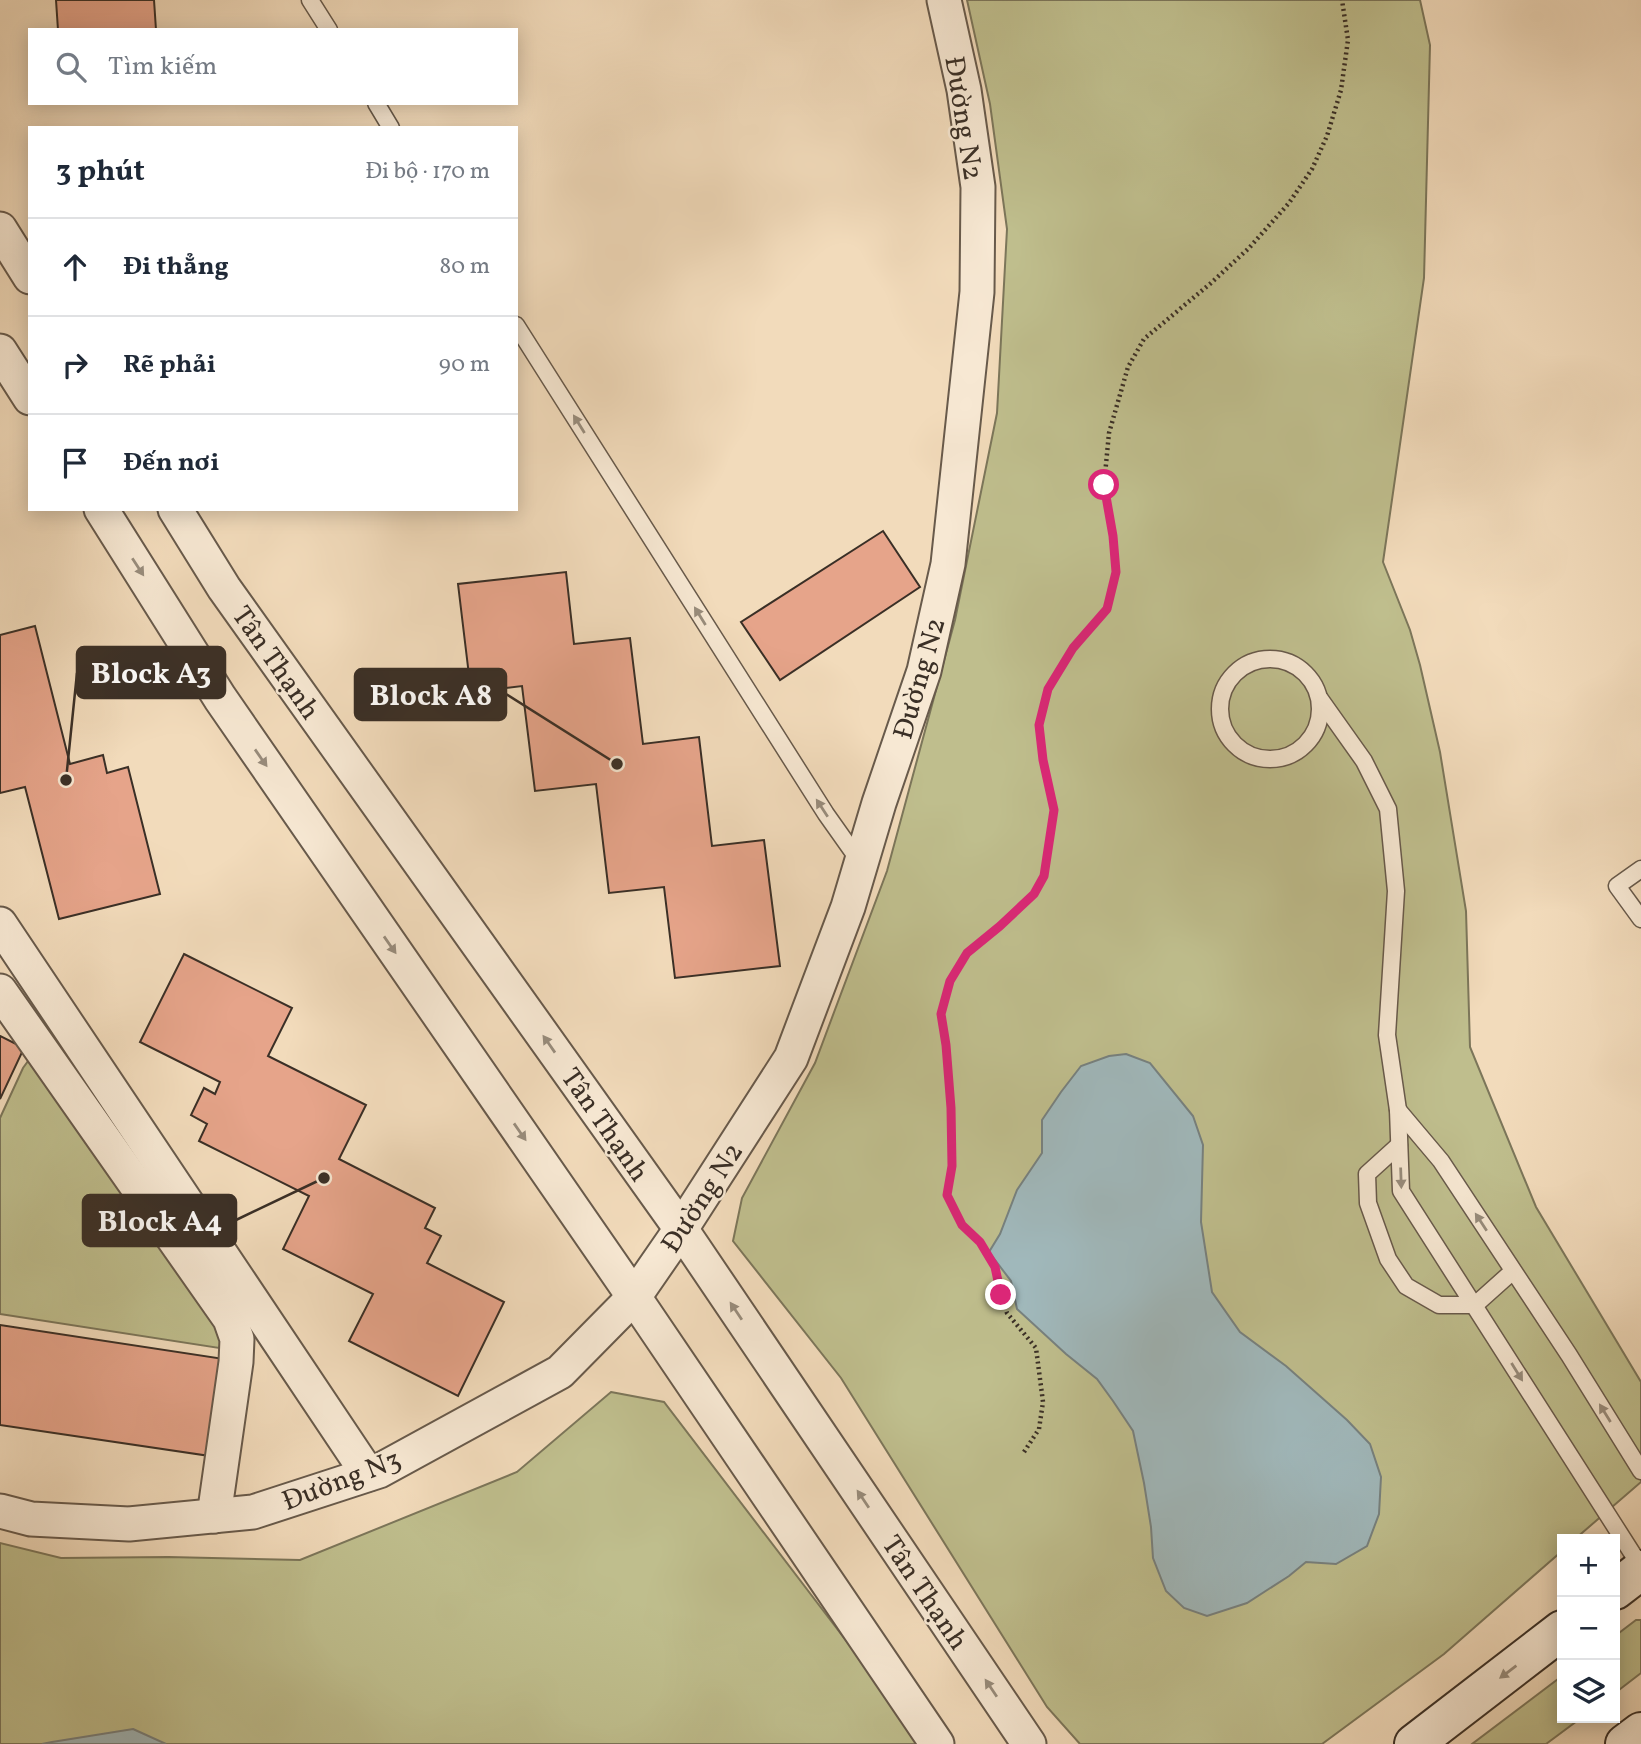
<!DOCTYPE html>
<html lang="vi">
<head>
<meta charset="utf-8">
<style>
	:root { --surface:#fff; --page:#f6f6f7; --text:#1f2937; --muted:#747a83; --line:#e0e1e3 }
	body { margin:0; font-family:Vollkorn,serif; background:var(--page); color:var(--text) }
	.controls { position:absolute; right:21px; bottom:21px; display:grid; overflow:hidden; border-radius:0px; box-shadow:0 4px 18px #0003 }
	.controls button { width:63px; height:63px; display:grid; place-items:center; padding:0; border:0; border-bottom:2px solid var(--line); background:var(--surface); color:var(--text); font:35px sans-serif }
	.stop { position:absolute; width:21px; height:21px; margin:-16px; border:5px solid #db2777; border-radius:50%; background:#fff }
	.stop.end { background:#db2777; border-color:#fff; box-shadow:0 2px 7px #0008 }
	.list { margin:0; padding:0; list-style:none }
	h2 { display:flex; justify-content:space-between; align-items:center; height:91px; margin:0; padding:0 28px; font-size:30px }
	h2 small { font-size:23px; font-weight:400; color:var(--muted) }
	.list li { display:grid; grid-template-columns:46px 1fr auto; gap:21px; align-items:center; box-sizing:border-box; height:98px; padding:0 28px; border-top:2px solid var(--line) }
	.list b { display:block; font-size:26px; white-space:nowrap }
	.list em { font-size:23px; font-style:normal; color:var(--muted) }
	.icon { flex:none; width:38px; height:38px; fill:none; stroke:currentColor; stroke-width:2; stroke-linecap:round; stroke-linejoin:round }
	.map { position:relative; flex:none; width:1641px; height:1744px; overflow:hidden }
	.search { position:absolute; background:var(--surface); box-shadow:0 4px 18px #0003; left:28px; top:28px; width:490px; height:77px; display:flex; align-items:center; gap:18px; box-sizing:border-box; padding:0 24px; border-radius:0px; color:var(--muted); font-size:26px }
	.panel { position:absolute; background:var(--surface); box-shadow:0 4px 18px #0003; left:28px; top:126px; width:490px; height:385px; border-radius:0px }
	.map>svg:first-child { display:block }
	.green { fill:#bfbe8d; stroke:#7c765a; stroke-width:2 }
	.water { fill:#a0b8bb; stroke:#77817f; stroke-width:2 }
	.building { fill:#e6a48a; stroke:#3a2f26; stroke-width:2 }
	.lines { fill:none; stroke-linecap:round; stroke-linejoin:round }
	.lane-casing { stroke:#685a4b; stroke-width:19 }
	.street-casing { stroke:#685a4b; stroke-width:37 }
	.secondary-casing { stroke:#3a2f26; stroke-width:42 }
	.path { stroke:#3a2f26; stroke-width:4.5; stroke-dasharray:2 3.5; stroke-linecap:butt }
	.lane { stroke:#f7e8d3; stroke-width:16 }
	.street { stroke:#f7e8d3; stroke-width:33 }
	.secondary { stroke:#f7e8d3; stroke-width:38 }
	.oneway { fill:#988c7c }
	.route { stroke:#db2777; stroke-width:9 }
	.labels { text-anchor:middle; stroke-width:5; stroke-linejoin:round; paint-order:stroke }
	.street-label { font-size:28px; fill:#3a2f26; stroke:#f7e8d3 }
	.leader { fill:none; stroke:#3a2f26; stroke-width:2.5 }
	.callout-dot { fill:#3a2f26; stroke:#f7e8d3; stroke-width:2.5 }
	.callout { fill:#3a2f26; stroke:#3a2f26; stroke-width:2.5 }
	.callout-label { font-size:30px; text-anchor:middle; font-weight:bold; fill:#fff }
</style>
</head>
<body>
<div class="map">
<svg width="1641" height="1744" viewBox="0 0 1641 1744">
	<rect width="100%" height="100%" fill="#f2dbbb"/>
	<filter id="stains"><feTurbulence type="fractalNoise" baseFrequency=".00286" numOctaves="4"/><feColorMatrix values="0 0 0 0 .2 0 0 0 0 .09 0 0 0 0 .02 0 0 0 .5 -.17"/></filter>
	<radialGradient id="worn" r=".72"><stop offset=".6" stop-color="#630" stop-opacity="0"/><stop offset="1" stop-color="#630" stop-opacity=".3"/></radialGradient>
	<g class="green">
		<polygon points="967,0 1420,0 1430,45 1424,278 1383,562 1410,630 1420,665 1440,752 1466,911 1470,1047 1536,1207 1641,1382 1641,1482 1575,1539 1562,1539 1562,1551 1444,1654 1322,1744 1080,1744 1047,1707 841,1378 733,1241 742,1198 815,1063 887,871 955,620 997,413 1007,229 990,104"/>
		<polygon points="31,1057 219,1327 222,1339 219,1348 0,1314 0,1118 23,1068"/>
		<polygon points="611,1392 664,1402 899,1710 921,1744 0,1744 0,1543 61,1558 168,1557 300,1560 517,1472"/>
		<polygon points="1636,1620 1641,1620 1641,1673 1615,1693 1615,1636"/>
		<polygon points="1562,1676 1562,1718 1581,1718 1546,1744 1472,1744"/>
	</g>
	<g class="water">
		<polygon points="1126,1054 1150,1063 1193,1116 1203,1145 1201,1222 1212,1292 1240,1332 1286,1366 1347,1420 1370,1444 1381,1477 1379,1514 1367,1546 1336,1564 1306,1562 1289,1576 1247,1603 1207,1616 1184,1608 1166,1591 1153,1558 1151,1527 1144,1483 1133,1431 1113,1401 1097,1379 1066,1354 1017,1309 1011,1281 989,1252 1000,1234 1017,1190 1042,1153 1042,1120 1061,1092 1081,1066 1109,1056"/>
		<polygon points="133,1729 166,1744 42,1744 52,1742"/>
	</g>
	<g class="building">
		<polygon points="56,0 154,0 156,30 58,30"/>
		<polygon points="883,531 920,587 780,680 741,622"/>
		<polygon points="566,572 574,644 630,638 643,744 699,737 712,846 764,840 780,966 675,978 664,887 609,893 596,784 535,791 522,686 471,692 458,584"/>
		<polygon points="35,626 70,764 103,755 107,773 128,767 160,894 59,919 25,787 0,793 0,635"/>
		<polygon points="184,954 292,1008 268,1056 366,1105 339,1159 435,1208 425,1228 441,1236 427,1263 504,1302 458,1396 349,1341 373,1294 283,1249 309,1196 199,1141 207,1124 191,1115 204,1088 215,1094 220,1082 140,1042"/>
		<polygon points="0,1036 24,1048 0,1099"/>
		<polygon points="0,1325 224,1359 210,1456 0,1425"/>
	</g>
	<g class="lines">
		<g class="lane-casing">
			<g id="lane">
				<polyline points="310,0 329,30"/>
				<polyline points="376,103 391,128"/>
				<polyline points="516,325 826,814 860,862"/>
				<circle cx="1270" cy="709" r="50"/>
				<polyline points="1320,699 1364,761 1388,809 1396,891 1387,1035 1398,1110 1401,1191 1641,1567"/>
				<polyline points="1641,869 1617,886 1641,919"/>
				<polyline points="1398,1110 1441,1161 1569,1355 1641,1471"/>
				<polyline points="1399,1145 1367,1174 1368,1203 1388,1259 1406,1286 1439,1305 1475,1305 1513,1271"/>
			</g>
		</g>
		<g class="street-casing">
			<g id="street">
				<polyline points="0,229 30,277"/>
				<polyline points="0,351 30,398"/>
				<polyline points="101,509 220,698 634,1297 937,1744"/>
				<polyline points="175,509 224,588 681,1229 1029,1744"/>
				<polyline points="0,924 368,1474"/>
				<polyline points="0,991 230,1319 237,1339 236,1362 214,1516"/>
				<polyline points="0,1511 31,1519 129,1524 253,1512 379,1471 560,1372 634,1297 681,1229 791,1058 848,907 879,803 924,671 948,564 977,292 978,187 964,90 944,0"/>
			</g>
		</g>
		<g class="secondary-casing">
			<g id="secondary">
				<polyline points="1615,1590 1641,1570"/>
				<polyline points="1414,1744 1562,1630"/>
				<polyline points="1625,1744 1641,1732"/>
			</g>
		</g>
		<polyline class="path" points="1024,1452 1039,1429 1043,1402 1036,1348 1007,1313 1001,1295 995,1267 980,1242 962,1225 947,1195 952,1166 951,1108 946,1045 941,1014 950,981 967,953 1000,926 1034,894 1044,876 1054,810 1043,760 1039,725 1047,689 1074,648 1107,609 1116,572 1113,536 1104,485 1109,433 1128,367 1144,339 1211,283 1249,248 1289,203 1312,169 1327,136 1341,90 1348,40 1342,0"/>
		<use href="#lane" class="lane"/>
		<use href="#street" class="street"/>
		<use href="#secondary" class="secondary"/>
	</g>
	<defs><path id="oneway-solid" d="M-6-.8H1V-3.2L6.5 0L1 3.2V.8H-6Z" transform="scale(1.75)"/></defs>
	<g class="oneway">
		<use href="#oneway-solid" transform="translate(579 424) rotate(-122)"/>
		<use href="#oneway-solid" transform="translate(138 567) rotate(57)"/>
		<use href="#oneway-solid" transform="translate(700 616) rotate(-122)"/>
		<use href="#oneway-solid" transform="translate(261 758) rotate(55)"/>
		<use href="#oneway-solid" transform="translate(822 808) rotate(-123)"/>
		<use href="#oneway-solid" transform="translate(390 945) rotate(55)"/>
		<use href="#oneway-solid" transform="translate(549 1044) rotate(-125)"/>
		<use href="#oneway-solid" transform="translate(520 1132) rotate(55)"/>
		<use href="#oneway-solid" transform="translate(1401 1178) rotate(88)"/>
		<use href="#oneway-solid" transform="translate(1481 1222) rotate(-123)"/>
		<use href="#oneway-solid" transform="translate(736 1311) rotate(-124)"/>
		<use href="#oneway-solid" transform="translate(1517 1372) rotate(58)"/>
		<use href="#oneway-solid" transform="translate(1605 1413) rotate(-122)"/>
		<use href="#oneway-solid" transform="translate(863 1499) rotate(-124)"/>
		<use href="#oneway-solid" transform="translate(1508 1672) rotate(143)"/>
		<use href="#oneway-solid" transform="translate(991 1688) rotate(-124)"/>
	</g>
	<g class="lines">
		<polyline class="route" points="1001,1295 995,1267 980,1242 962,1225 947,1195 952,1166 951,1108 946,1045 941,1014 950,981 967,953 1000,926 1034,894 1044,876 1054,810 1043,760 1039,725 1048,689 1073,648 1107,609 1116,572 1113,536 1104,485"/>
	</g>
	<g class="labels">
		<g class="street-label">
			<text transform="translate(965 118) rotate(81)" y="10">Đường N2</text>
			<text transform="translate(277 662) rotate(55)" y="10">Tân Thạnh</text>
			<text transform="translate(918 678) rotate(-74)" y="10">Đường N2</text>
			<text transform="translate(606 1124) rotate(55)" y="10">Tân Thạnh</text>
			<text transform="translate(701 1197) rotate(-57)" y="10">Đường N2</text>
			<text transform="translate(341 1479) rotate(-21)" y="10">Đường N3</text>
			<text transform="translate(926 1592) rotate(56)" y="10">Tân Thạnh</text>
		</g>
	</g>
	<path class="leader" d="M66 780L77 673M617 764L506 694M324 1178L236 1220"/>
	<g class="callout-dot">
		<circle cx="66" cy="780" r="7"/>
		<circle cx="617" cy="764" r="7"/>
		<circle cx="324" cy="1178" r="7"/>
	</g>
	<g class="callout">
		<rect x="77" y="647" width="148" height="51" rx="7"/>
		<rect x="355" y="669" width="151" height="51" rx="7"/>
		<rect x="83" y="1195" width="153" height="51" rx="7"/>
	</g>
	<g class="callout-label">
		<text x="151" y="683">Block A3</text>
		<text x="431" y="705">Block A8</text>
		<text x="160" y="1231">Block A4</text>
	</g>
	<rect width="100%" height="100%" filter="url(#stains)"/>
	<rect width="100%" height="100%" fill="url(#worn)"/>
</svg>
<div class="controls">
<button>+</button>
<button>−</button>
<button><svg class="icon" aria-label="layers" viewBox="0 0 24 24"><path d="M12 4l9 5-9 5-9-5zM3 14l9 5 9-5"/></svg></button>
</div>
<div class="stop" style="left:1104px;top:485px"></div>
<div class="stop end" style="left:1001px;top:1295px"></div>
<div class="search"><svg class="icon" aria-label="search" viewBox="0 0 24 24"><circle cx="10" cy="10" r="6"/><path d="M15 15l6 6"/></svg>Tìm kiếm</div>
<section class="panel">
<h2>3 phút<small>Đi bộ · 170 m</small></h2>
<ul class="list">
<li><svg class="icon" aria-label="ahead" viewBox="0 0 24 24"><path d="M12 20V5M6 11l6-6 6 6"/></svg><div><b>Đi thẳng</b></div><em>80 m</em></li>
<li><svg class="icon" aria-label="right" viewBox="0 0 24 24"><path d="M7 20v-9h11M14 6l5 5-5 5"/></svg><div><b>Rẽ phải</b></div><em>90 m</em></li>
<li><svg class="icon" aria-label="arrive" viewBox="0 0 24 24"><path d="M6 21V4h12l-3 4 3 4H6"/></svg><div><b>Đến nơi</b></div></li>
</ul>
</section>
</div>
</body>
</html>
